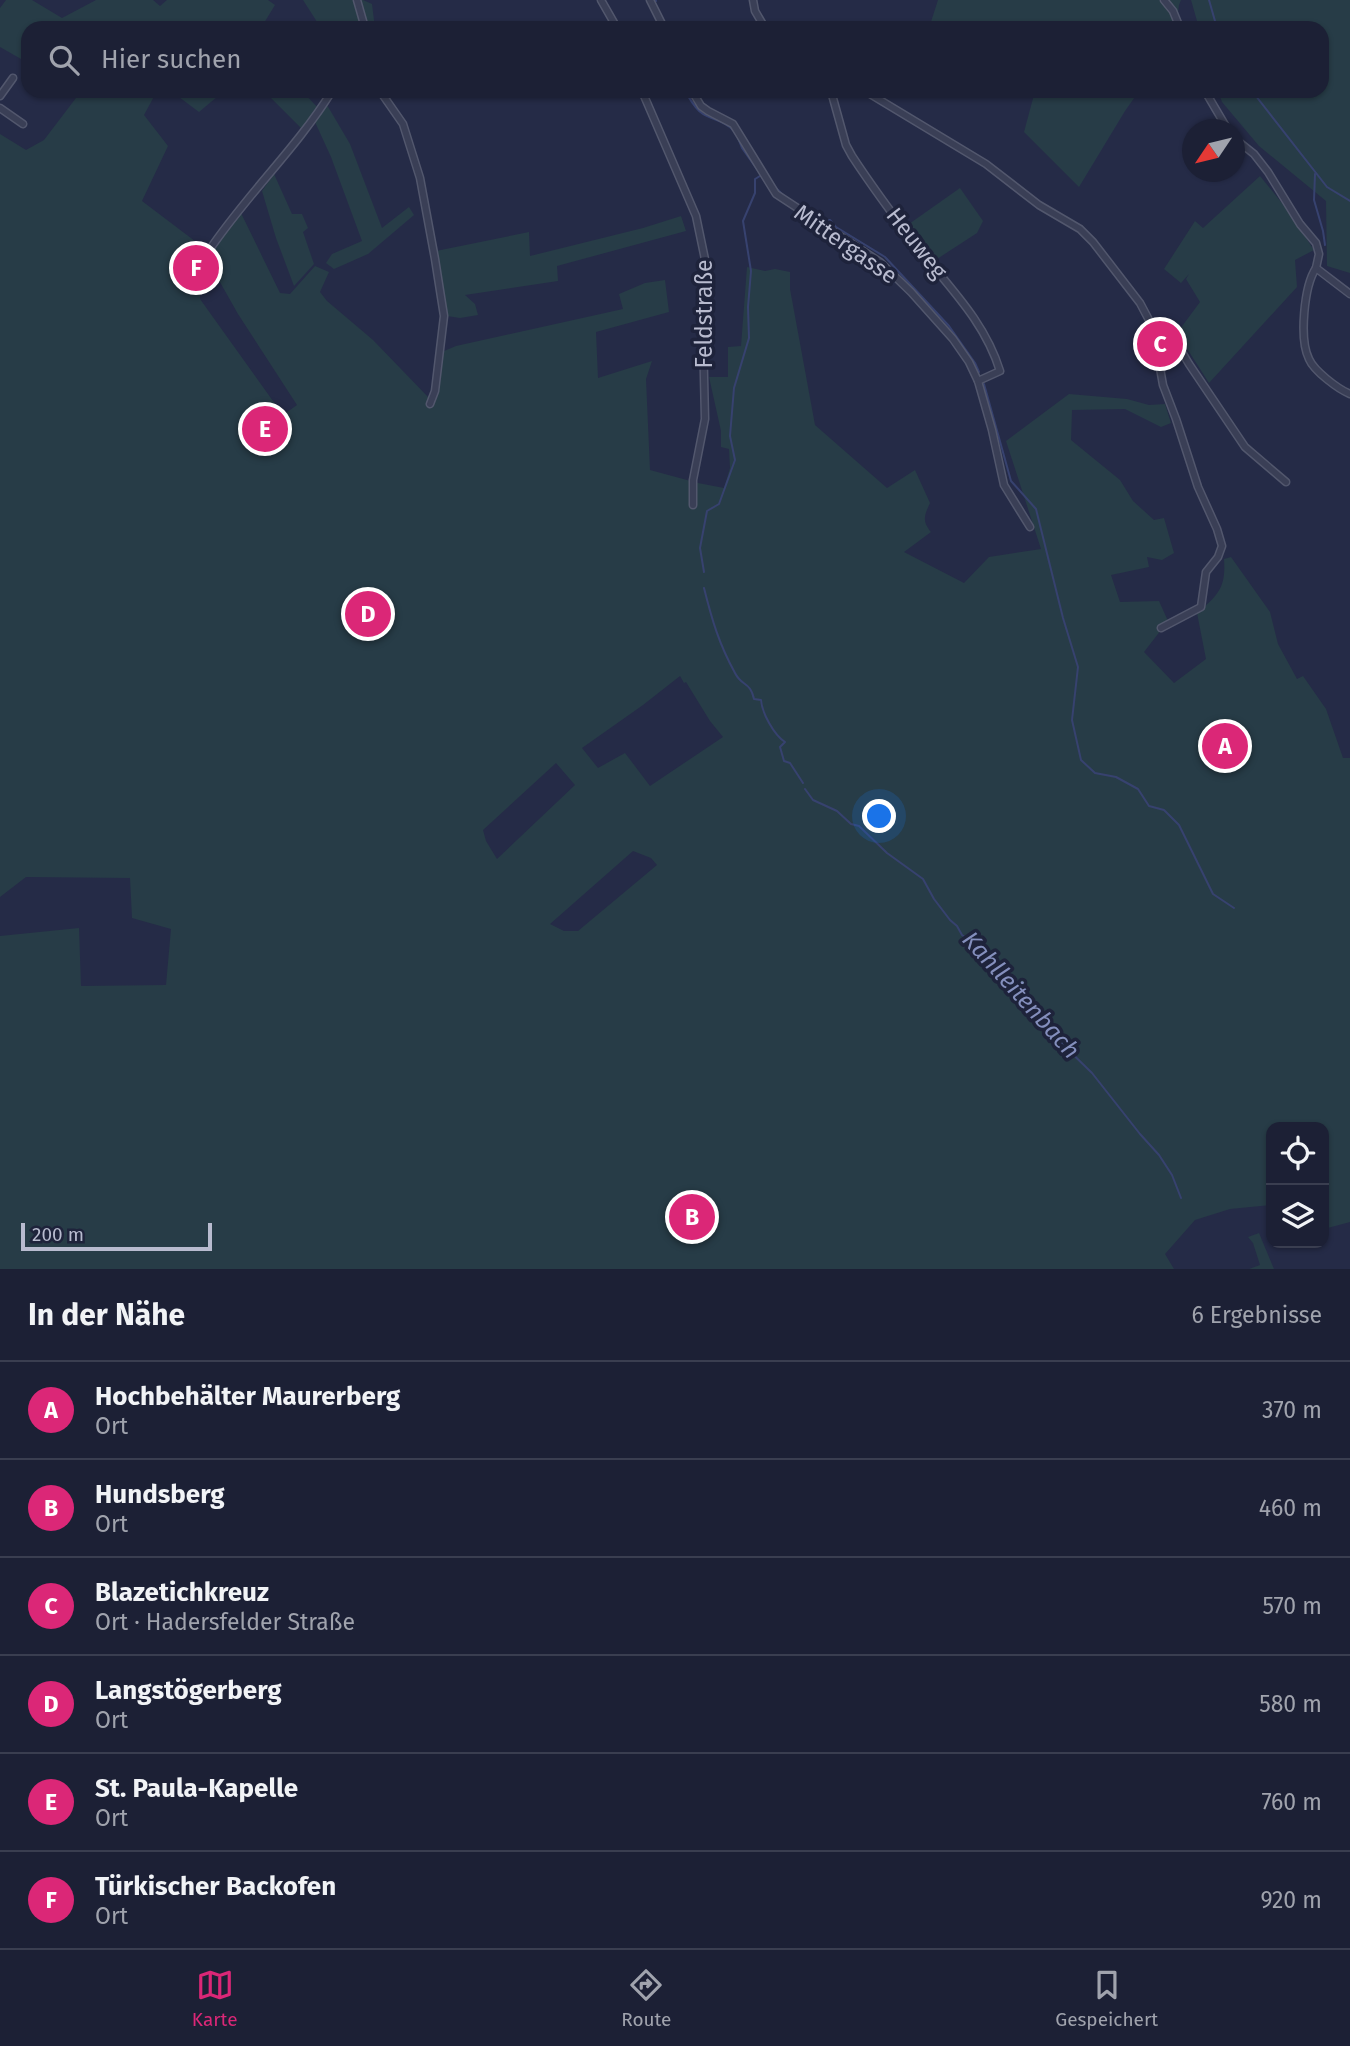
<!DOCTYPE html>
<html lang="de">
<head>
<meta charset="utf-8">
<style>
	:root { --surface:#1c2035; --page:#292d41; --text:#f1f3f6; --muted:#a0a3ad; --line:#3a3e50; --accent:#db2777 }
	body { margin:0; font-family:"Fira Sans",sans-serif; background:var(--page); color:var(--text) }
	.controls { position:absolute; right:21px; bottom:21px; display:grid; overflow:hidden; border-radius:14px; box-shadow:0 2px 5px #0004 }
	.controls button { width:63px; height:63px; display:grid; place-items:center; padding:0; border:0; border-bottom:2px solid var(--line); background:var(--surface); color:var(--text); font:35px sans-serif }
	.compass { position:absolute; left:1182px; top:119px; width:63px; height:63px; border-radius:50%; background:var(--surface); box-shadow:0 2px 5px #0004; rotate:235deg }
	.scale { position:absolute; left:21px; bottom:18px; width:191px; box-sizing:border-box; padding-left:7px; border:4px solid #b8bbcf; border-top:0; font-size:19px; line-height:24px; white-space:nowrap; color:#b8bbcf; -webkit-text-stroke:5px #1e233b; paint-order:stroke }
	.you { position:absolute; left:880px; top:817px; width:24px; height:24px; margin:-18px; border:5px solid #fff; border-radius:50%; background:#1a73e8; box-shadow:0 0 0 10px #1a73e833 }
	.badge { display:grid; place-items:center; width:46px; height:46px; border-radius:50%; background:var(--accent); color:#fff; font-size:23px; font-weight:700 }
	.pin { position:absolute; translate:-50% -50%; border:4px solid #fff; box-shadow:0 2px 7px #0006 }
	.list { margin:0; padding:0; list-style:none }
	h2 { display:flex; justify-content:space-between; align-items:center; height:91px; margin:0; padding:0 28px; font-size:30px }
	h2 small { font-size:23px; font-weight:400; color:var(--muted) }
	.list li { display:grid; grid-template-columns:46px 1fr auto; gap:21px; align-items:center; box-sizing:border-box; height:98px; padding:0 28px; border-top:2px solid var(--line) }
	.list b { display:block; font-size:26px; white-space:nowrap }
	.list p { margin:0; font-size:23px; white-space:nowrap; color:var(--muted) }
	.list em { font-size:23px; font-style:normal; color:var(--muted) }
	.icon { flex:none; width:38px; height:38px; fill:none; stroke:currentColor; stroke-width:2; stroke-linecap:round; stroke-linejoin:round }
	.map { position:relative; flex:none; width:1350px; height:1269px; overflow:hidden }
	.search { position:absolute; background:var(--surface); box-shadow:0 2px 5px #0004; left:21px; right:21px; top:21px; height:77px; display:flex; align-items:center; gap:18px; box-sizing:border-box; padding:0 24px; border-radius:21px; color:var(--muted); font-size:26px }
	.sheet { height:679px; background:var(--surface) }
	nav { display:flex; justify-content:space-around; align-items:center; box-sizing:border-box; height:98px; border-top:2px solid var(--line); background:var(--surface); font-size:19px; color:var(--muted) }
	nav a { display:grid; justify-items:center; gap:4px }
	nav .on { color:var(--accent) }
	.map>svg:first-child { display:block }
	.green { fill:#273c47; fill-rule:evenodd }
	.lines { fill:none; stroke-linecap:round; stroke-linejoin:round }
	.stream { stroke:#37426f; stroke-width:2 }
	.street-casing { stroke:#52576d; stroke-width:9 }
	.street { stroke:#3a3f56; stroke-width:6 }
	.labels { text-anchor:middle; stroke-width:7; stroke-linejoin:round; paint-order:stroke }
	.street-label { font-size:23px; fill:#b8bbcf; stroke:#1e233b }
	.water-label { font-size:24px; font-style:italic; fill:#848fbd; stroke:#1e233b }
</style>
</head>
<body>
<div class="map">
<svg width="1350" height="1269" viewBox="0 0 1350 1269">
	<rect width="100%" height="100%" fill="#252b47"/>
	<g class="green">
		<polygon points="6,0 32,0 62,18 96,0 153,0 160,6 167,0 268,0 275,5 261,28 28,28 28,63 0,47 0,8"/>
		<polygon points="303,0 363,0 372,4 375,28 367,28 364,14 356,1 362,28 321,28"/>
		<polygon points="938,0 1181,0 1179,5 1176,28 929,28"/>
		<polygon points="1191,0 1350,0 1350,273 1327,266 1326,201 1259,146 1222,102 1218,91 1322,91 1322,28 1199,28"/>
		<path d="M75 91H157L144 115 168 146 142 201 212 254 240 211 280 293 290 294 315 266 329 272 320 292 327 301 373 340 429 398 434 383 437 354 456 346 623 309 619 294 645 283 665 280 669 312 596 332 598 378 652 361 646 379 650 470 698 483 724 488 730 468 729 449 721 447V431L709 377H728V347L741 346 747 267 765 271 775 269 790 272V289L815 425 887 488 915 470 930 503C924 516 922 521 931 532L904 552 964 583 989 557 1041 549 1006 441 1069 394 1127 399 1149 405 1165 404 1171 423 1161 427 1125 409 1072 410 1071 440 1120 480 1133 501 1154 520 1164 518 1174 553 1162 560 1147 557 1149 567 1111 575 1120 602 1159 601 1168 621 1144 652 1174 683 1206 659 1197 613C1219 595 1226 587 1224 559L1231 557 1270 612 1278 644 1297 679 1303 676 1326 709 1343 758H1350V1222L1324 1229V1127H1271V1205L1230 1209 1195 1220 1165 1254 1174 1269H0V936L79 928 81 986 166 985 171 929 132 918 130 878 26 877 0 897V134L26 150 44 140 79 94ZM208 261 238 314 297 405 283 415 200 299V271ZM680 676 684 683 686 682 710 721 723 737 650 786 625 753 598 768 582 748 643 705ZM556 763 575 785 497 859 486 841 483 830ZM633 851 651 858 657 865 578 931H564L550 924Z"/>
		<polygon points="171,91 224,91 199,112"/>
		<polygon points="264,91 302,91 319,109 303,130"/>
		<polygon points="1035,91 1139,91 1125,111 1079,187 1024,132"/>
		<polygon points="327,105 350,144 382,228 409,207 414,215 368,254 334,269 326,263 332,254 362,241 331,157 315,122"/>
		<polygon points="274,174 292,214 302,214 308,228 303,232 314,264 294,286 276,238 262,191"/>
		<polygon points="1260,176 1286,208 1314,250 1295,260 1297,287 1209,383 1177,333 1200,302 1186,279 1189,274 1181,283 1164,269 1195,221 1203,228"/>
		<polygon points="960,188 983,221 977,233 937,259 917,238 909,224"/>
		<polygon points="681,216 686,231 557,266 558,281 465,295 475,304 478,315 460,318 447,316 431,252 529,232 530,256 643,228"/>
		<polygon points="1259,1233 1274,1269 1249,1269 1260,1265 1253,1243 1248,1237"/>
	</g>
	<g class="lines">
		<g class="stream">
			<polyline points="655,0 656,1"/>
			<polyline points="1209,0 1217,28"/>
			<path d="M685 91C690 99 695 109 703 114 713 120 725 121 733 130"/>
			<polyline points="1252,91 1327,187 1350,201"/>
			<polyline points="738,138 742,148 759,172"/>
			<polyline points="1315,174 1314,200 1323,231 1325,245"/>
			<polyline points="774,186 785,197"/>
			<polyline points="814,214 822,220 830,220 836,227 885,257 949,326 975,363 979,372"/>
			<polyline points="984,384 1011,481 1036,509 1063,618 1078,667 1072,720 1081,760 1095,773 1116,777 1138,789 1149,806 1164,810 1179,825 1213,894 1234,908"/>
			<polyline points="704,572 700,548 707,511 719,504 735,460 730,436 734,388 749,338 748,307 751,271 743,221 755,193 755,179 760,176"/>
			<path d="M704 588C712 620 719 644 735 673 742 687 750 681 754 699L761 700C762 713 774 735 785 742L780 747 784 761 790 763 803 783"/>
			<polyline points="805,789 813,800 837,811 851,824 859,826 887,853 923,879 934,899 950,920 957,926 962,935 978,946 999,978 1025,1002 1052,1034 1092,1073 1140,1134 1159,1155 1172,1175 1181,1198"/>
		</g>
		<g class="street-casing">
			<g id="street">
				<polyline points="357,0 365,28"/>
				<polyline points="601,0 617,28"/>
				<polyline points="650,0 664,28"/>
				<polyline points="753,0 755,11 765,28"/>
				<polyline points="1164,0 1173,11 1180,28"/>
				<polyline points="380,91 403,124 420,178 435,259 444,316 435,391 430,404"/>
				<polyline points="642,91 696,216 707,269 708,294 703,335 705,419 693,480 693,505"/>
				<polyline points="692,91 701,106 708,111 733,124 776,194 880,262 911,292 953,339 969,362 978,381 992,430 1004,485 1030,527"/>
				<path d="M831 91 846 145 852 156C873 188 896 219 919 249 950 288 985 322 1000 371L978 381"/>
				<polyline points="865,91 986,164 1039,205 1080,229 1093,242 1140,303 1149,320 1155,340 1163,385 1176,419 1198,487 1217,529 1222,546 1218,557 1206,572 1201,607 1161,628"/>
				<polyline points="1205,91 1228,130"/>
				<polyline points="0,96 13,78"/>
				<polyline points="0,108 23,124"/>
				<polyline points="1234,138 1254,154 1268,172 1300,224 1316,243 1319,254 1316,268 1350,294"/>
				<path d="M208 252C246 195 296 149 332 91"/>
				<path d="M1316 268C1304 286 1299 339 1309 359 1314 371 1338 389 1350 394"/>
				<polyline points="1155,340 1170,335 1173,337 1189,364 1245,447 1286,482"/>
			</g>
		</g>
		<use href="#street" class="street"/>
	</g>
	<g class="labels">
		<g class="street-label">
			<text transform="translate(917 243) rotate(52)" y="8">Heuweg</text>
			<text transform="translate(846 244) rotate(35)" y="8">Mittergasse</text>
			<text transform="translate(704 314) rotate(-90)" y="8">Feldstraße</text>
		</g>
		<g class="water-label">
			<text transform="translate(1021 995) rotate(48)" y="8">Kahlleitenbach</text>
		</g>
	</g>
</svg>
<div class="controls">
<button><svg class="icon" aria-label="locate" viewBox="0 0 24 24"><circle cx="12" cy="12" r="6"/><path d="M12 2v4M12 18v4M2 12h4M18 12h4"/></svg></button>
<button><svg class="icon" aria-label="layers" viewBox="0 0 24 24"><path d="M12 4l9 5-9 5-9-5zM3 14l9 5 9-5"/></svg></button>
</div>
<svg class="compass" viewBox="-18 -18 36 36"><path d="M0-13l5 13h-10z" fill="#e53935"/><path d="M0 13l5-13h-10z" fill="#a0a3ad"/></svg>
<div class="scale">200 m</div>
<div class="you"></div>
<div class="pin badge" style="left:1225px;top:746px">A</div>
<div class="pin badge" style="left:692px;top:1217px">B</div>
<div class="pin badge" style="left:1160px;top:344px">C</div>
<div class="pin badge" style="left:368px;top:614px">D</div>
<div class="pin badge" style="left:265px;top:429px">E</div>
<div class="pin badge" style="left:196px;top:268px">F</div>
<div class="search"><svg class="icon" aria-label="search" viewBox="0 0 24 24"><circle cx="10" cy="10" r="6"/><path d="M15 15l6 6"/></svg>Hier suchen</div>
</div>
<section class="sheet">
<h2>In der Nähe<small>6 Ergebnisse</small></h2>
<ul class="list">
<li><span class="badge">A</span><div><b>Hochbehälter Maurerberg</b><p>Ort</p></div><em>370 m</em></li>
<li><span class="badge">B</span><div><b>Hundsberg</b><p>Ort</p></div><em>460 m</em></li>
<li><span class="badge">C</span><div><b>Blazetichkreuz</b><p>Ort · Hadersfelder Straße</p></div><em>570 m</em></li>
<li><span class="badge">D</span><div><b>Langstögerberg</b><p>Ort</p></div><em>580 m</em></li>
<li><span class="badge">E</span><div><b>St. Paula-Kapelle</b><p>Ort</p></div><em>760 m</em></li>
<li><span class="badge">F</span><div><b>Türkischer Backofen</b><p>Ort</p></div><em>920 m</em></li>
</ul>
</section>
<nav>
<a class="on"><svg class="icon" aria-label="map" viewBox="0 0 24 24"><path d="M3 6l6-2 6 2 6-2v14l-6 2-6-2-6 2zM9 4v14M15 6v14"/></svg>Karte</a>
<a><svg class="icon" aria-label="directions" viewBox="0 0 24 24"><path d="M12 3l9 9-9 9-9-9zM9 14v-3h6M13 9l2 2-2 2"/></svg>Route</a>
<a><svg class="icon" aria-label="saved" viewBox="0 0 24 24"><path d="M7 4h10v16l-5-4-5 4z"/></svg>Gespeichert</a>
</nav>
</body>
</html>
